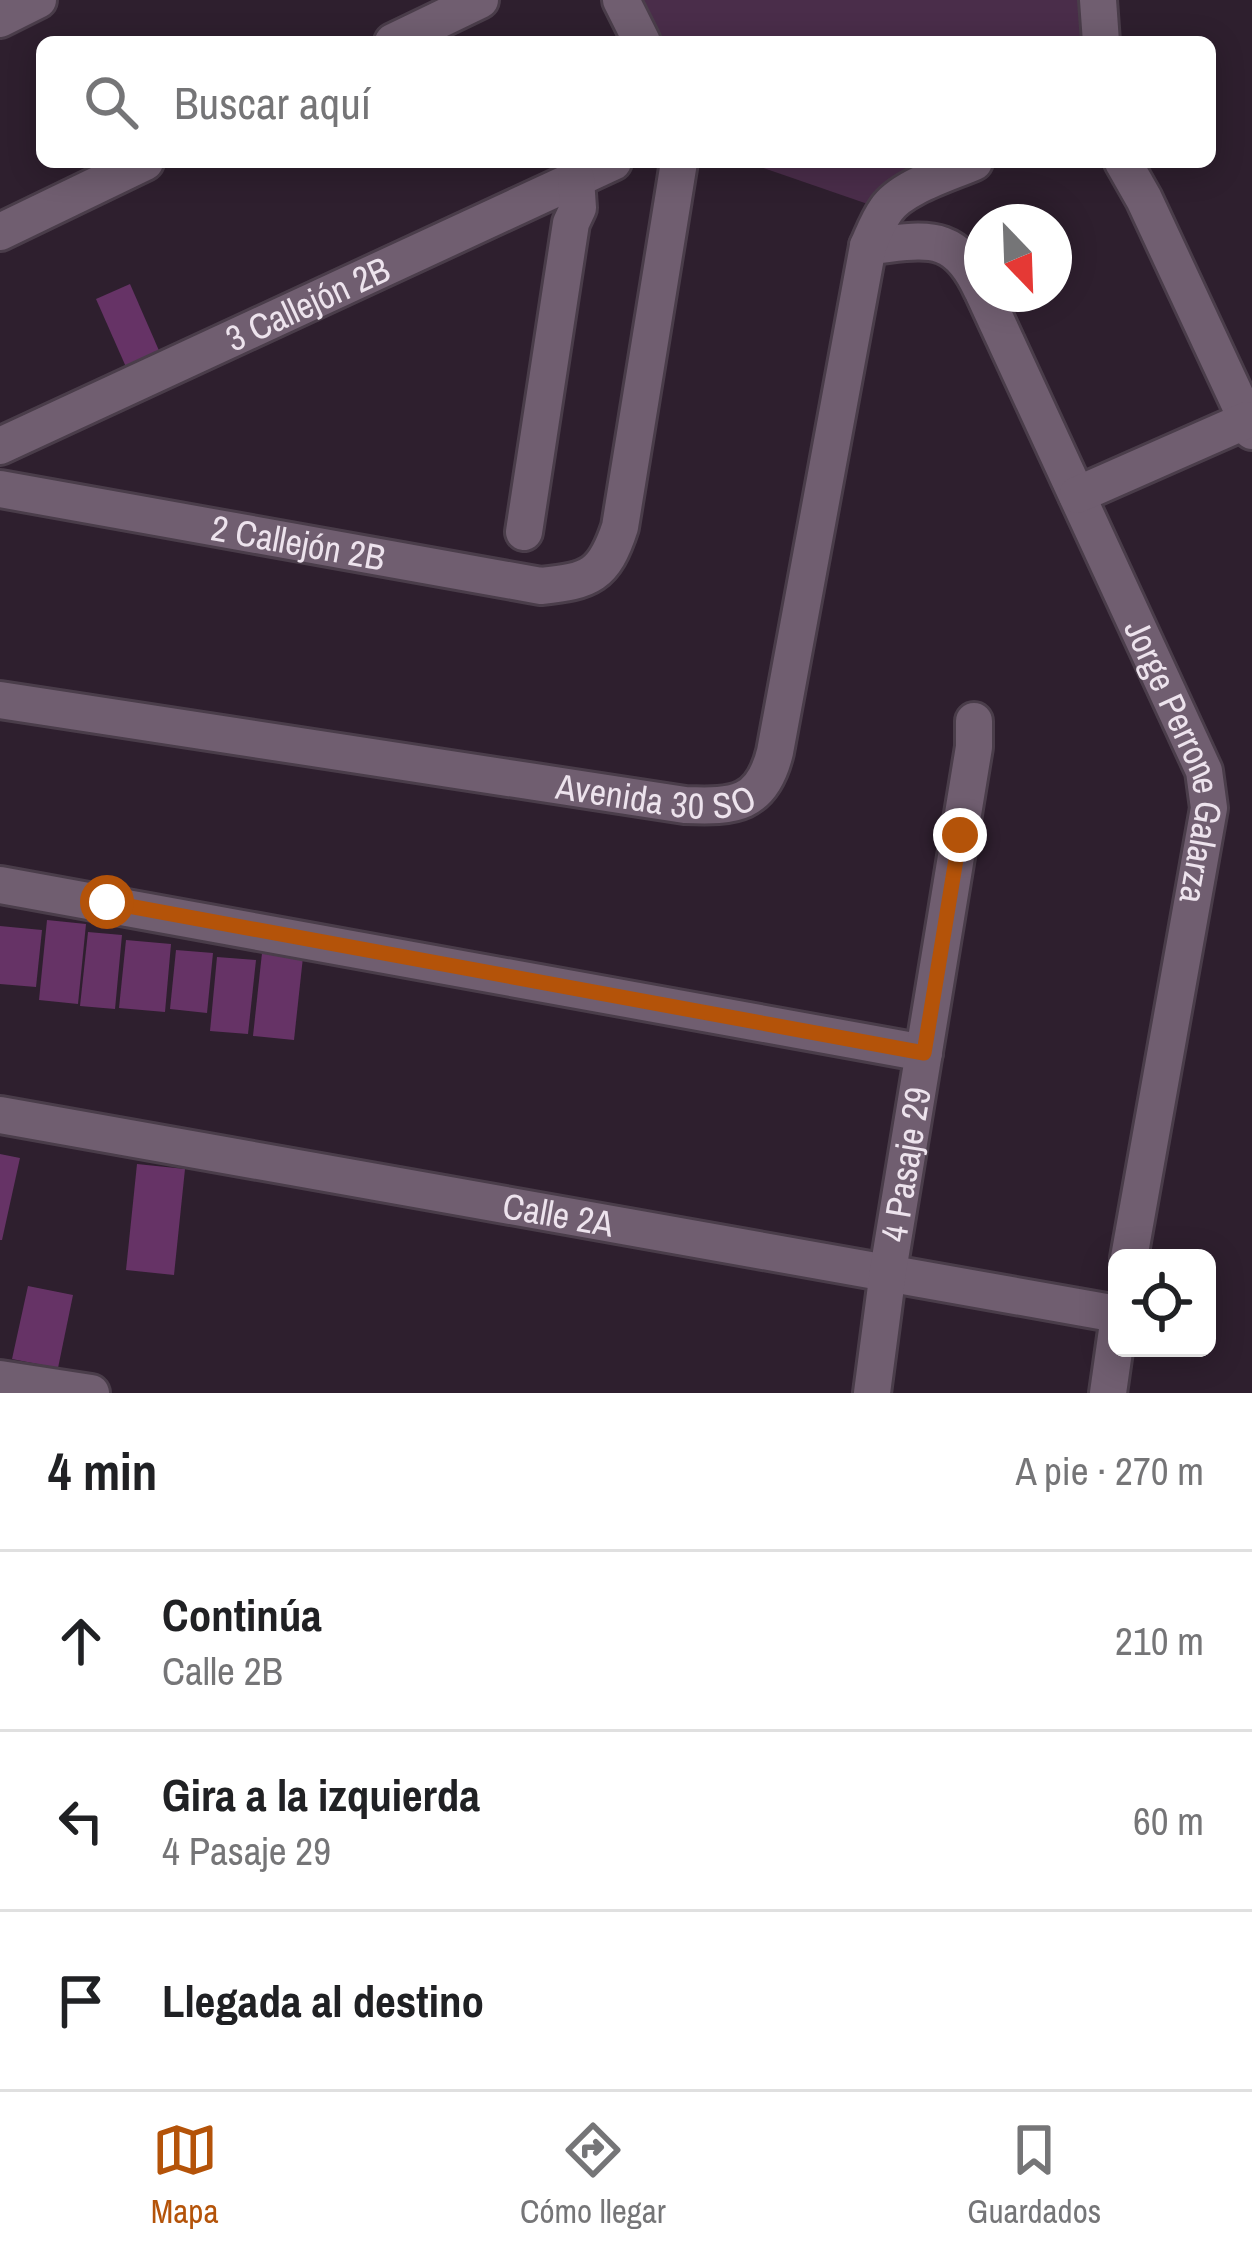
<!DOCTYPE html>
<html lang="es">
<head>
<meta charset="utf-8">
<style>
	:root { --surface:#fff; --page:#f2f2f2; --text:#202124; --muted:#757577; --line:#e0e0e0; --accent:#b45309 }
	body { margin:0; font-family:"Archivo Narrow",sans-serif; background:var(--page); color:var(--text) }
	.controls { position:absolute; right:36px; bottom:36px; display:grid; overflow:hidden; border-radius:18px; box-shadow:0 6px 30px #0003 }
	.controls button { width:108px; height:108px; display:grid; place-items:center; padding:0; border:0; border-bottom:3px solid var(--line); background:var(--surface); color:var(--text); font:60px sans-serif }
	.compass { position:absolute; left:964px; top:204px; width:108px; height:108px; border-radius:50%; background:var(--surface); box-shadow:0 6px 30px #0003; rotate:157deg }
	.stop { position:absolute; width:36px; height:36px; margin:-27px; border:9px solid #b45309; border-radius:50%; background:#fff }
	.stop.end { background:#b45309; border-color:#fff; box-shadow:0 3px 12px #0008 }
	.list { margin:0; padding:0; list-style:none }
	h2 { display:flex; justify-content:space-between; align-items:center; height:156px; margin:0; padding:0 48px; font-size:51px }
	h2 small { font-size:39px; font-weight:400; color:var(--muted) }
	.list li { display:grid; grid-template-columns:78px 1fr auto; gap:36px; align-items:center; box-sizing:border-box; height:180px; padding:0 48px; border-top:3px solid var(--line) }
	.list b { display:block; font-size:45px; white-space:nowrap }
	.list p { margin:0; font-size:39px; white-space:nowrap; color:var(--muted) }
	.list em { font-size:39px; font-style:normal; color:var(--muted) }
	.icon { flex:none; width:66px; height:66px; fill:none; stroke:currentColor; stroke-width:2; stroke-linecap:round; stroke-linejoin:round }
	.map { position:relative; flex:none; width:1252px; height:1393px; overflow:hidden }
	.search { position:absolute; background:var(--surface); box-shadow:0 6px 30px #0003; left:36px; right:36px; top:36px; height:132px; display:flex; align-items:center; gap:30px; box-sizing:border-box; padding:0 42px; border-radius:18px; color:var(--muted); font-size:45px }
	.sheet { height:696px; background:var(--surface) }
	nav { display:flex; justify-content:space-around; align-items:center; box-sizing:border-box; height:168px; border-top:3px solid var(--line); background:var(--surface); font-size:33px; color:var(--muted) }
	nav a { display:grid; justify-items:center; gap:6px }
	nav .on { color:var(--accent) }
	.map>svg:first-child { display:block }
	.green { fill:#4a2d4a }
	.building { fill:#636 }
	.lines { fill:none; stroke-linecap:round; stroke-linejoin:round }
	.minor-casing { stroke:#4a3d4a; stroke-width:42 }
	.minor { stroke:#705e70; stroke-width:36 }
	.route { stroke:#b45309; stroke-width:15 }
	.labels { text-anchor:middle; stroke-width:9; stroke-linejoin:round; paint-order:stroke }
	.street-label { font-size:36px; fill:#ede3ed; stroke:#241524 }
</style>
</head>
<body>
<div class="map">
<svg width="1252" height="1393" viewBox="0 0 1252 1393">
	<rect width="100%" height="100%" fill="#2e1f2e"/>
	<g class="green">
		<polygon points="619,0 1093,0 1088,42 638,42"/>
		<polygon points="746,162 974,162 885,210"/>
	</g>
	<g class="building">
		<polygon points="130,284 164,362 130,376 96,299"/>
		<polygon points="47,920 86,924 78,1004 39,1000"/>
		<polygon points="0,926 42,930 36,987 0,984"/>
		<polygon points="88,932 122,935 115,1009 80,1006"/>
		<polygon points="126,940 171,944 165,1012 119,1008"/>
		<polygon points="176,950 213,953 207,1013 170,1009"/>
		<polygon points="262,953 303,957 294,1040 253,1036"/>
		<polygon points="217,957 256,960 248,1034 210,1031"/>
		<polygon points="0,1154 20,1158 2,1240 0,1240"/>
		<polygon points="137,1164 185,1169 174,1275 126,1270"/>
		<polygon points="28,1286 73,1295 58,1368 12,1359"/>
	</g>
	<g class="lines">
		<g class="minor-casing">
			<g id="minor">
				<polyline points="621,0 642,42"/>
				<polyline points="1098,0 1101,42"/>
				<polyline points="0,19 38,0"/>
				<polyline points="393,42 480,0"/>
				<polyline points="1123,162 1144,199 1252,431"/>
				<polyline points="0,232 145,162"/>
				<path d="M868 246C925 241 954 229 982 290"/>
				<path id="s1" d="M984 294 1204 771 1209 808 1129 1258"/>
				<path id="s2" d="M0 446 613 162"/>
				<path id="s3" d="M0 489 541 586C590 581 604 576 620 527L679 162"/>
				<polyline points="1077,495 1247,420"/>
				<polyline points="524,532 571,223 578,208 576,179"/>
				<path id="s4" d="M0 700 685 805C735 807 762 805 775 752L868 246C873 235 878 221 886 210 901 187 949 173 974 162"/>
				<polyline points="0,885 924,1053"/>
				<path id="s5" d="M0 1115 1117 1314"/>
				<polyline points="0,1379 91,1393"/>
				<path id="s6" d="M872 1393 888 1271 974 747V721"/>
				<polyline points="1108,1393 1117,1330"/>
			</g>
		</g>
		<use href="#minor" class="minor"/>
	</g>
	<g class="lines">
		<polyline class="route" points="107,902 924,1053 960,835"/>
	</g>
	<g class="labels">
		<g class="street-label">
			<text dy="13" stroke="none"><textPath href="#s2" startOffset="339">3 Callejón 2B</textPath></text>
			<text dy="13" stroke="none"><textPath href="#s3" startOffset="303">2 Callejón 2B</textPath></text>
			<text dy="13" stroke="none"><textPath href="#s1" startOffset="510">Jorge Perrone Galarza</textPath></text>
			<text dy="13" stroke="none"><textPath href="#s4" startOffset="663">Avenida 30 SO</textPath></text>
			<text dy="13" stroke="none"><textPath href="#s6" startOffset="231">4 Pasaje 29</textPath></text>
			<text dy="13" stroke="none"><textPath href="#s5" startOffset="567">Calle 2A</textPath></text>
		</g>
	</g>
</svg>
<div class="controls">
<button><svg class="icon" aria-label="locate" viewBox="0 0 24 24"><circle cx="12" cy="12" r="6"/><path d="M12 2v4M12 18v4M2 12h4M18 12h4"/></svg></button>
</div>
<svg class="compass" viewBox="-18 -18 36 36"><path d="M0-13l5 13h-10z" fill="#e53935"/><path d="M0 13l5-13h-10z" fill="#757577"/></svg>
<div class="stop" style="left:107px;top:902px"></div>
<div class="stop end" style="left:960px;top:835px"></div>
<div class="search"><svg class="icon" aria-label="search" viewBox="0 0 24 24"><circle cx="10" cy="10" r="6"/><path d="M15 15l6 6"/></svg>Buscar aquí</div>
</div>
<section class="sheet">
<h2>4 min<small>A pie · 270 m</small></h2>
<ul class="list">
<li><svg class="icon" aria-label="ahead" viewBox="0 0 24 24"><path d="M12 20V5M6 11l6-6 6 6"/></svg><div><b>Continúa</b><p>Calle 2B</p></div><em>210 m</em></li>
<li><svg class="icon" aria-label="left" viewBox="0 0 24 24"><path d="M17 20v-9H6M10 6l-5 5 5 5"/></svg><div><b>Gira a la izquierda</b><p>4 Pasaje 29</p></div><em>60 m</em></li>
<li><svg class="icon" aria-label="arrive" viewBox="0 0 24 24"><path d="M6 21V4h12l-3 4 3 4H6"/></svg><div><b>Llegada al destino</b></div></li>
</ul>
</section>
<nav>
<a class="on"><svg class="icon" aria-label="map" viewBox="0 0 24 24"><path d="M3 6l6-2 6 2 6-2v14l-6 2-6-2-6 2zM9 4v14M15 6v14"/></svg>Mapa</a>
<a><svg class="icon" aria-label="directions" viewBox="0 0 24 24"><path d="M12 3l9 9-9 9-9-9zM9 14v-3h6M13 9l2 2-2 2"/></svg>Cómo llegar</a>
<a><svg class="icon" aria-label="saved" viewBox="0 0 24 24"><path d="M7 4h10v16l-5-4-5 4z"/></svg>Guardados</a>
</nav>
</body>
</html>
